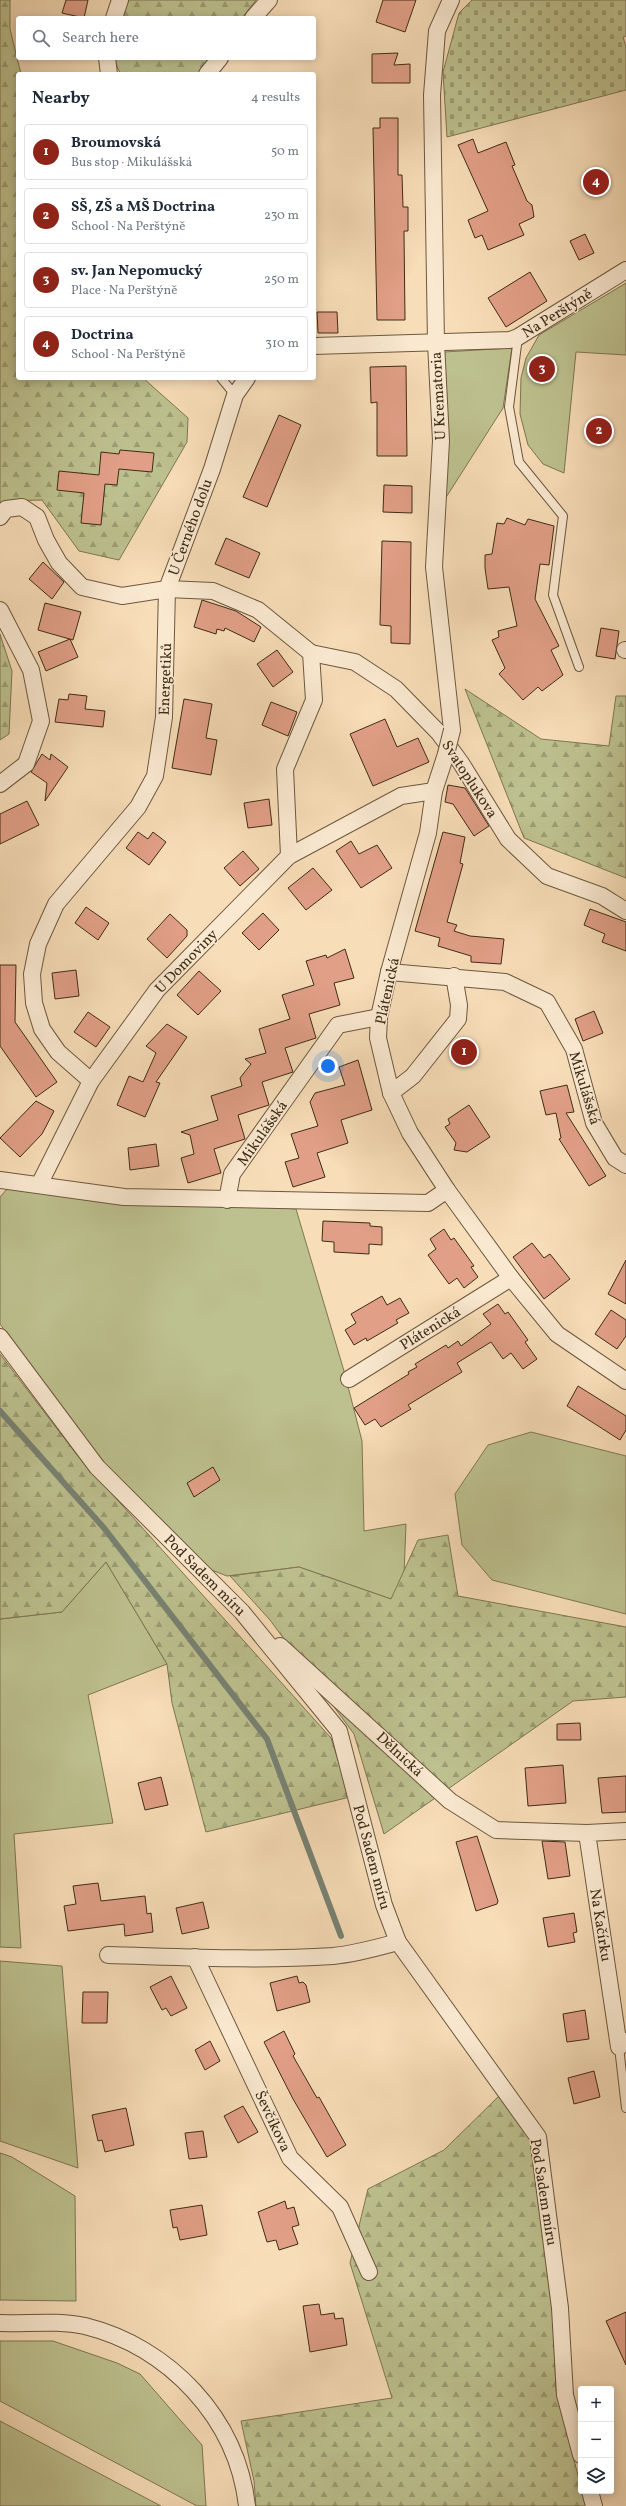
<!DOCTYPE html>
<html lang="en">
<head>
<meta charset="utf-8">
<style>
	:root { --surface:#fff; --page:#f6f6f7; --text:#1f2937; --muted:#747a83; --line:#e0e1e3; --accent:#8f2418 }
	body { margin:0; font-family:Vollkorn,serif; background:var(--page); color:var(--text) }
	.controls { position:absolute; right:12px; bottom:12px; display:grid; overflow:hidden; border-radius:4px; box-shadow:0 2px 10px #0003 }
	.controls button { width:36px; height:36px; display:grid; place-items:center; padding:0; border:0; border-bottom:1px solid var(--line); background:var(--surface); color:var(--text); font:20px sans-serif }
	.you { position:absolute; left:328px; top:1066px; width:14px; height:14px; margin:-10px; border:3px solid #fff; border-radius:50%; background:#1a73e8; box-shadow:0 0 0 6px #1a73e833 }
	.badge { display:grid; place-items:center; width:26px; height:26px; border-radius:50%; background:var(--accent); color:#fff; font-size:13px; font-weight:700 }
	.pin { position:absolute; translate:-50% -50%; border:2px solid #fff; box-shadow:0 1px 4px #0006 }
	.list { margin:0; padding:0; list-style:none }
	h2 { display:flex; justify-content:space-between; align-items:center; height:52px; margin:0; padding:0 16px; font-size:17px }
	h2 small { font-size:13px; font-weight:400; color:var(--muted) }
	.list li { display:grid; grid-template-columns:26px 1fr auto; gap:12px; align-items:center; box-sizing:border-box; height:56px; margin:0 8px 8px; padding:0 8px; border:1px solid var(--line); border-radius:4px }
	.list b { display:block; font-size:15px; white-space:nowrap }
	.list p { margin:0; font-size:13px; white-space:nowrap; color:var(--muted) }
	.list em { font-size:13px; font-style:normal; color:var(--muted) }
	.icon { flex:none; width:22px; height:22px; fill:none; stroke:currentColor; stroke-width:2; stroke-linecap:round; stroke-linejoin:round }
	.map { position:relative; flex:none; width:626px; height:2506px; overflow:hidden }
	.search { position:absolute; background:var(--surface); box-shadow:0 2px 10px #0003; left:16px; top:16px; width:300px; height:44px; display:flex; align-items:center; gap:10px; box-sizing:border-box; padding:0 14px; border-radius:4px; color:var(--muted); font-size:15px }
	.panel { position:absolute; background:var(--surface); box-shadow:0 2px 10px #0003; left:16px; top:72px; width:300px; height:308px; border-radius:4px }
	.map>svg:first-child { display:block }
	.green { fill:#bdc18f; stroke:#7e7652 }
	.forest { fill:url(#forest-firs); stroke:#7e7652 }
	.cemetery { fill:url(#cemetery-stones); stroke:#7e7652 }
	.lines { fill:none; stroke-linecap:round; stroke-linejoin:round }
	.stream { stroke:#778273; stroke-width:6 }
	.building { fill:#e19f87; stroke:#3f2c16 }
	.service-casing { stroke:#6d583e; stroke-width:10 }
	.minor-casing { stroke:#6d583e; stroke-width:18 }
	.service { stroke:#fae9d1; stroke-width:8 }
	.minor { stroke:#fae9d1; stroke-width:16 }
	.minor-bridge-casing { stroke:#6d583e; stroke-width:18; stroke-linecap:butt }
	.minor-bridge { stroke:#fae9d1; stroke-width:16 }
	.labels { text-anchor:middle; stroke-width:3; stroke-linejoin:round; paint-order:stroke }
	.street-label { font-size:15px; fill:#3f2c16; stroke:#fae9d1 }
</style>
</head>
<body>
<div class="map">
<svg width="626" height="2506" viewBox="0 0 626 2506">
	<defs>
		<pattern id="forest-firs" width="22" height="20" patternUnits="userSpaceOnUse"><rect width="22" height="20" fill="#bdc18f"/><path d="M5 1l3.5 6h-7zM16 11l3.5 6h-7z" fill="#9b9d74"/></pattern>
		<pattern id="cemetery-stones" width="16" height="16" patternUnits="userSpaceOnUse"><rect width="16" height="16" fill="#bdc18f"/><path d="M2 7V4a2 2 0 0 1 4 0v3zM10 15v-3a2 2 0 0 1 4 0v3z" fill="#9b9d74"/></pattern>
	</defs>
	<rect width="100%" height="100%" fill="#f7ddb8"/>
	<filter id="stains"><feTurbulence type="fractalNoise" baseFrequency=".005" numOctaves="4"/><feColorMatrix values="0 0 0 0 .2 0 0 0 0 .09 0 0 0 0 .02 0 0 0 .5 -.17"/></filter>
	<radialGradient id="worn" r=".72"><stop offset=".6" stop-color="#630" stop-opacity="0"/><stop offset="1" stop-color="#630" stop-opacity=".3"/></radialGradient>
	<g class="green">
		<polygon points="626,283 626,355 576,352 564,473 543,464 528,445 520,414 521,378 526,358 539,335"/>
		<polygon points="512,348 503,408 445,499 444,352"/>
		<polygon points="7,1189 296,1209 344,1371 362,1441 364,1531 406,1524 403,1600 391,1599 299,1567 227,1576 209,1569 100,1464 0,1324 0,1197"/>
		<polygon points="531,1432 626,1456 626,1614 492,1580 462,1545 455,1494 488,1445"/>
		<polygon points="106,1562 167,1664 88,1695 113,1823 14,1834 21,1948 0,1947 0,1619 62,1612"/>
		<polygon points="0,1961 62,1966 78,2168 0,2141"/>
		<polygon points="0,2153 12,2157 75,2196 76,2301 0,2300"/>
		<polygon points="0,2341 53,2341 117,2363 140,2374 202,2445 206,2506 197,2506 0,2401"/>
		<polygon points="0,2421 161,2506 0,2506"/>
	</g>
	<g class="forest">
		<polygon points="0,0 10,0 10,29 21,74 18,74 18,378 143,378 188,418 187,442 119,560 79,551 42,500 3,501 0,505"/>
		<polygon points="126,0 256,0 242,18 120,18"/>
		<polygon points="114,58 211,58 199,74 121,74 114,62"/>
		<polygon points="0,634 12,671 9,734 0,740"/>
		<polygon points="465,689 541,739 609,746 616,696 626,696 626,878 524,838"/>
		<polygon points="0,1354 77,1455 331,1738 350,1797 206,1832 172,1703 167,1664 106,1562 62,1612 0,1619"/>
		<polygon points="448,1535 458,1596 626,1627 626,1697 573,1701 384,1834 354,1734 270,1620 230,1576 299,1567 391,1599 418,1540"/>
		<polygon points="500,2095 532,2140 552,2278 556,2391 586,2506 256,2506 254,2481 241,2421 392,2398 350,2263 368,2189 444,2150"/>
	</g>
	<polygon class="cemetery" points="472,0 626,0 626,36 623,37 626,47 626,90 447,137 443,72 459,13"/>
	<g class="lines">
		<polyline class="stream" points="0,1411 104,1528 267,1739 341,1936"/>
	</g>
	<g class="building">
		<polygon points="66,0 88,0 84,18 62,13"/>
		<polygon points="383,0 416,0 405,32 376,22"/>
		<polygon points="398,53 394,65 410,64 410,83 372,83 372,54"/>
		<polygon points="380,118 398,118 398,175 402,175 403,207 408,207 408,231 404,231 405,320 377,320 373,128 380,128"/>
		<polygon points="473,139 478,153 506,142 515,165 512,166 527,201 532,205 534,217 519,224 524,235 488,250 482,235 475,238 468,220 488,211 458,145"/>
		<polygon points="585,234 594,253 579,260 570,241"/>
		<polygon points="530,272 547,301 506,327 488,298"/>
		<polygon points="317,312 337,312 338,333 318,333"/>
		<polygon points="406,366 407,456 377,456 377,402 371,403 370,367"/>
		<polygon points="279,415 301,425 267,507 243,497"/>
		<polygon points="120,450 154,453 152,472 119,469 117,485 105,484 101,525 81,523 84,493 57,490 59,471 99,475 101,452 119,454"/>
		<polygon points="384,485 412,486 412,513 383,512"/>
		<polygon points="507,518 525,525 528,519 554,526 549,565 540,564 535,599 559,646 551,650 563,675 542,691 538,687 523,700 499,674 505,668 492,640 499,637 498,631 517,626 509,587 488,589 485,568 485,555 492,554 497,523 504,524"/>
		<polygon points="226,538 260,553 249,578 215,564"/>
		<polygon points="382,541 411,542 410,644 391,643 391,626 380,625"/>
		<polygon points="43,562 64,582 52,599 29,579"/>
		<polygon points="202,600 236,611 261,627 254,642 225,628 224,631 217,629 216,634 194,627"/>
		<polygon points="45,603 81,612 73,640 38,630"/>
		<polygon points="601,628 619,631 615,659 596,656"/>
		<polygon points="70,639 78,657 46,671 38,652"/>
		<polygon points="277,650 293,672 273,687 257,664"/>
		<polygon points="69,694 87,696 85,709 105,711 103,727 55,722 59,699 68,700"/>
		<polygon points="184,699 212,704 206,738 217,740 211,775 172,768"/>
		<polygon points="271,702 297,712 288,736 262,725"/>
		<polygon points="385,719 397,747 418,738 429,762 373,786 350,734"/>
		<polygon points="42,754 50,760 51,754 68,767 45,801 47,783 31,772"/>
		<polygon points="448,785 465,788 489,826 474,836 453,804 445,802"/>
		<polygon points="269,799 272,825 248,828 244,803"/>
		<polygon points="27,801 39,825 0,844 0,814"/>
		<polygon points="138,832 148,839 153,832 166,842 149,865 126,848"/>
		<polygon points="443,832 465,837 460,863 463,864 447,922 457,925 454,931 470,936 504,939 501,964 471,962 471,956 438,946 440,938 415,931"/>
		<polygon points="351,841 359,854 377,845 392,868 361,888 336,851"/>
		<polygon points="243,851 259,869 240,886 224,868"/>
		<polygon points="313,868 332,890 306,910 288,888"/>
		<polygon points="86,907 109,923 98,940 75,923"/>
		<polygon points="590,909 626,922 626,951 602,942 605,934 584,925"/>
		<polygon points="263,913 279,930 259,950 242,933"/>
		<polygon points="170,914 187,930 187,936 167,958 147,939"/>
		<polygon points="345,949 354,978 334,983 340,1005 309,1014 316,1038 285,1048 293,1072 262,1082 269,1105 238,1115 245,1139 214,1149 221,1173 188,1183 181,1158 194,1154 190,1135 181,1132 218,1120 211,1096 242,1086 240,1078 251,1064 245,1059 266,1053 259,1029 290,1019 282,995 314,985 306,961 326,955 327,958"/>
		<polygon points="0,965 16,965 15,1022 57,1082 36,1097 0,1046"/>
		<polygon points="76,970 79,996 55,999 52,973"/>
		<polygon points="199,971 221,991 198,1015 177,995"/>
		<polygon points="594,1011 603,1033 583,1041 575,1019"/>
		<polygon points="88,1012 110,1027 96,1047 74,1032"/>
		<polygon points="167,1024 187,1037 156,1082 160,1083 145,1117 117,1105 129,1076 143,1082 156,1053 146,1046"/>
		<polygon points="358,1060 372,1110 341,1120 348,1143 317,1153 325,1177 293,1187 285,1162 299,1158 291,1134 318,1126 310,1102 315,1093 345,1085 339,1067"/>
		<polygon points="567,1085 574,1112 566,1113 606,1176 589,1186 559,1139 561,1138 556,1113 546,1115 540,1091"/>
		<polygon points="36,1101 54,1111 42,1134 20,1157 0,1138"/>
		<polygon points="469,1105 490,1137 467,1152 454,1150 456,1143 445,1127 450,1124 448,1119"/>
		<polygon points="156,1144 159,1166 130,1170 128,1148"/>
		<polygon points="323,1221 370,1223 370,1226 382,1227 382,1245 369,1244 369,1254 334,1252 334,1242 322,1241"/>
		<polygon points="444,1229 451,1240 454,1238 474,1266 471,1267 478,1277 464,1288 457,1278 449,1284 428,1255 436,1249 430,1239"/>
		<polygon points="532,1243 544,1258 550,1254 570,1279 544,1299 513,1257"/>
		<polygon points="626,1260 626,1304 608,1294"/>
		<polygon points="382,1296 387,1305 400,1298 409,1313 396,1320 398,1323 367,1341 366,1338 354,1345 345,1330 356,1323 351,1314"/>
		<polygon points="498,1304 505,1314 508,1312 528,1340 525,1342 537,1359 523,1369 511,1353 503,1359 491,1342 457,1363 462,1372 408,1405 411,1409 381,1427 375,1419 365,1425 354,1408 409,1374 408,1372 417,1367 415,1364 446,1345 448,1348 458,1341 461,1346 491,1324 483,1314"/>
		<polygon points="611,1310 626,1320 626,1336 617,1349 595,1334"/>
		<polygon points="578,1386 626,1416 626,1430 620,1440 567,1406"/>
		<polygon points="213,1467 220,1480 194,1497 187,1483"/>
		<polygon points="580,1723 581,1740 557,1740 557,1724"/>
		<polygon points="563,1765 566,1803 528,1806 525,1768"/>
		<polygon points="626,1776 626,1812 602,1813 598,1778"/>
		<polygon points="161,1777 168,1805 145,1810 138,1783"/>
		<polygon points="477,1836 498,1901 497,1904 476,1911 456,1842"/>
		<polygon points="542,1841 565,1842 570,1876 548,1879"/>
		<polygon points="98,1883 101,1901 145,1896 147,1914 151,1913 153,1932 125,1936 124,1924 68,1931 64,1906 76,1904 73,1886"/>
		<polygon points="203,1902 209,1928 182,1934 176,1908"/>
		<polygon points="574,1913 577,1932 573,1933 575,1942 548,1947 543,1918"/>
		<polygon points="171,1976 187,2008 171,2016 166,2008 162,2010 150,1987"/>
		<polygon points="297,1976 299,1983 303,1982 306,1985 310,2002 277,2011 270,1983"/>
		<polygon points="83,1992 108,1992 107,2023 82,2023"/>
		<polygon points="585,2010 589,2039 567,2042 563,2014"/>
		<polygon points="284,2031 295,2054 293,2056 317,2098 319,2097 346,2145 327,2157 293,2099 264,2042"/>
		<polygon points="210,2041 220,2061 205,2070 195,2050"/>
		<polygon points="594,2071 600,2097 574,2104 568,2078"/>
		<polygon points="243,2106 258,2132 238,2143 224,2116"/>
		<polygon points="126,2108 134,2145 105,2152 102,2140 98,2141 92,2115"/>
		<polygon points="203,2131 207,2157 189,2159 185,2133"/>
		<polygon points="285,2201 287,2209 294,2207 299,2225 292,2227 298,2244 279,2250 276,2240 267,2242 258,2212"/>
		<polygon points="202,2205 207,2235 180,2240 177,2227 173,2228 170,2210"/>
		<polygon points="319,2304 321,2315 334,2313 335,2319 343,2318 347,2345 310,2352 303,2306"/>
		<polygon points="626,2312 626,2365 606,2321"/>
	</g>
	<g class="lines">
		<g class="service-casing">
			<g id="service">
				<polyline points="518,337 509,407 519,462 563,516 553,595 579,667"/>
				<polyline points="221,378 235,395"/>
				<polyline points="619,2047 626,2108"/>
			</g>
		</g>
		<g class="minor-casing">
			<g id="minor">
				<polyline points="451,0 437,31 432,95 436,343 441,441 434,567 452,730"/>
				<polyline points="114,18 120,0"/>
				<polyline points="253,18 269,0"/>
				<polyline points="107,58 109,74"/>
				<polyline points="207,74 220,58"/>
				<polyline points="314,346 510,340 518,337 626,270"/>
				<polyline points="0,517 6,509 22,507 37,517 46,540 59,563 82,587 122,596 167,589 213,591 258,610 311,653 314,700 285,769 289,856"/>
				<polyline points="0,610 31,670 41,721 26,764 0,784"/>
				<polyline points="625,650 626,650"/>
				<polyline points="311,653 355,662 396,689 439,733 461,763 508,839 547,876 602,896 626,911"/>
				<polyline points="446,754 434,791 428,833 389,972 379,1017 378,1038 391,1093 410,1133 447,1190 511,1278 557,1334 626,1381"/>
				<polyline points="389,972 505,982 547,1002 574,1049 594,1123 615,1158 626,1165"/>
				<polyline points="91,1081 58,1052 42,1029 34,1003 32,974 38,944 56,904 138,807 155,776 164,717 167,589 212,469 235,395 247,378"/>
				<polyline points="391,1093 413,1076 458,1019 459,1005 454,976"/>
				<polyline points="0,1180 124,1197 428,1203 447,1190"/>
				<polyline points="39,1185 91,1081 157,990 289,856 401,796 434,791"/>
				<polyline points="227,1200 232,1174 338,1025 379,1017"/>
				<polyline points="0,1337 97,1467 242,1612 339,1731 384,1905 398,1942 538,2137 560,2308 565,2395 581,2455"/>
				<polyline points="349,1379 511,1278"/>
				<polyline points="280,1646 450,1801 496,1830 587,1833"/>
				<polyline points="626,1831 587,1833 619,2047 626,2041"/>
				<path d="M108 1955C182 1957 258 1961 333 1956 355 1954 376 1948 398 1942"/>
				<polyline points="195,1957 290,2158 340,2207 369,2272"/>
				<path d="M0 2323C27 2324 58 2320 85 2326 169 2347 237 2418 247 2506"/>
				<polyline points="590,2491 594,2506"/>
			</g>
		</g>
		<use href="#service" class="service"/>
		<use href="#minor" class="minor"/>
		<g class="minor-bridge-casing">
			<polyline id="minor-bridge" points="446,754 452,730"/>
		</g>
		<use href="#minor-bridge" class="minor-bridge"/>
	</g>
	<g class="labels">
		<g class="street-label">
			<text transform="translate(557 313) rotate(-32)" y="5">Na Perštýně</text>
			<text transform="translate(438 396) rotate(-93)" y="5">U Krematoria</text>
			<text transform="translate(190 527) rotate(-70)" y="5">U Černého dolu</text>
			<text transform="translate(165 679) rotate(-88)" y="5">Energetiků</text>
			<text transform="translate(470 779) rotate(57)" y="5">Svatoplukova</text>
			<text transform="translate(186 961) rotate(-46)" y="5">U Domoviny</text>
			<text transform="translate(387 991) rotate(-78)" y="5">Plátenická</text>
			<text transform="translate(585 1088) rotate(73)" y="5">Mikulášská</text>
			<text transform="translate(262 1133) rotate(-55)" y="5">Mikulášská</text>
			<text transform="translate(430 1328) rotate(-32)" y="5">Plátenická</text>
			<text transform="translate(205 1575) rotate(45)" y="5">Pod Sadem míru</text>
			<text transform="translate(400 1754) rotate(43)" y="5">Dělnická</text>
			<text transform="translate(372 1857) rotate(75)" y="5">Pod Sadem míru</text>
			<text transform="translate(601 1925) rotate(81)" y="5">Na Kačírku</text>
			<text transform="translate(273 2121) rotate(65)" y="5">Ševčíkova</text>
			<text transform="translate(544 2192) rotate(81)" y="5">Pod Sadem míru</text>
		</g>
	</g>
	<rect width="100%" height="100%" filter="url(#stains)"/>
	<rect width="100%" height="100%" fill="url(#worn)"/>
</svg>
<div class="controls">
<button>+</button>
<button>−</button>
<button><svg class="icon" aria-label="layers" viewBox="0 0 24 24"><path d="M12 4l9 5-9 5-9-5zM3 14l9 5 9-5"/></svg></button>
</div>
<div class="you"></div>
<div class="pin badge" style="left:464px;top:1052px">1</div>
<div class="pin badge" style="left:599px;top:431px">2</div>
<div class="pin badge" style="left:542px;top:369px">3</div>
<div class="pin badge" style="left:596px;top:182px">4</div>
<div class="search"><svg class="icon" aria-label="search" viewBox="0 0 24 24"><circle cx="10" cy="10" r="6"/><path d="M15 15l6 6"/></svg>Search here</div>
<section class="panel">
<h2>Nearby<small>4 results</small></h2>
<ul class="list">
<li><span class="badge">1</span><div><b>Broumovská</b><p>Bus stop · Mikulášská</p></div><em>50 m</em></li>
<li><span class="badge">2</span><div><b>SŠ, ZŠ a MŠ Doctrina</b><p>School · Na Perštýně</p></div><em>230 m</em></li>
<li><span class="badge">3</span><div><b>sv. Jan Nepomucký</b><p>Place · Na Perštýně</p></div><em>250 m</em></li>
<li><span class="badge">4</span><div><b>Doctrina</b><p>School · Na Perštýně</p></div><em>310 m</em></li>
</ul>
</section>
</div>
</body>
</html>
